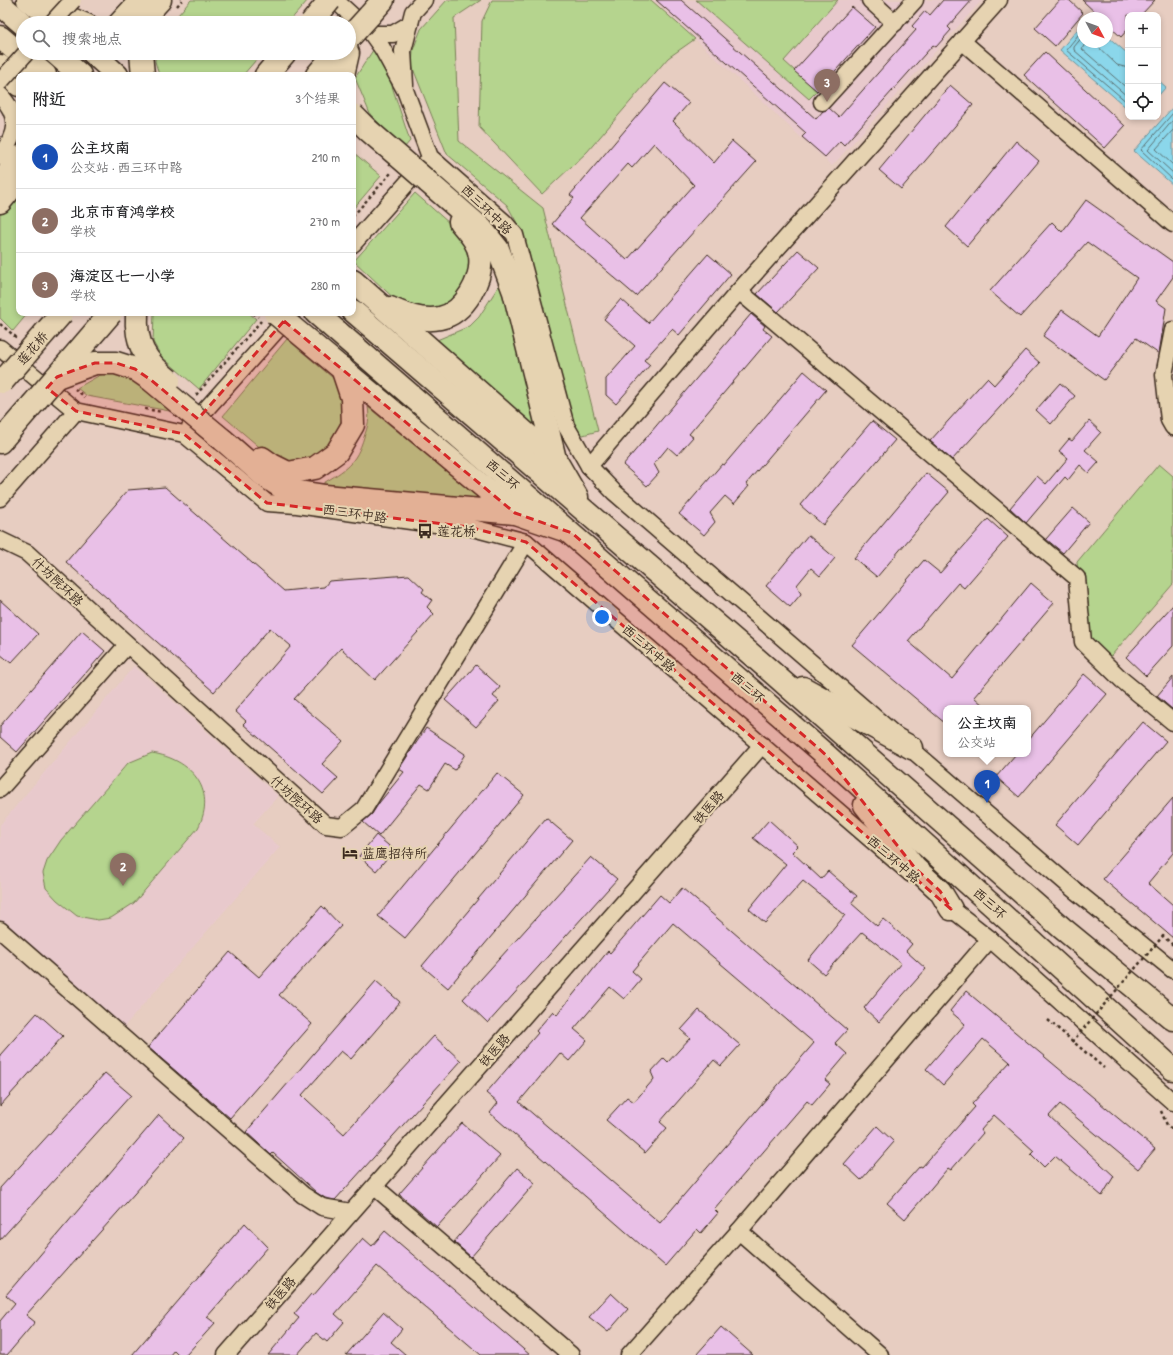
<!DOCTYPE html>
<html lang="zh">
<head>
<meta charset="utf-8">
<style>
	:root { --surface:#fff; --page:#f2f2f2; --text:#202124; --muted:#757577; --line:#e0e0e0; --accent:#3b2a1e }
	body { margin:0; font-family:"Patrick Hand","LXGW WenKai TC",sans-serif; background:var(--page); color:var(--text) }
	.controls { position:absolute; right:12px; top:12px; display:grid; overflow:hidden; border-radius:8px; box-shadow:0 2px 6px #0003 }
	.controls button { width:36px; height:36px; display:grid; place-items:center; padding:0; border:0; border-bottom:1px solid var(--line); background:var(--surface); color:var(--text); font:20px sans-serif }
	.compass { position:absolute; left:1077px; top:12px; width:36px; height:36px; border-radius:50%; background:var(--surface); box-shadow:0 2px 6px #0003; rotate:131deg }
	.you { position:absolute; left:602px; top:617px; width:14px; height:14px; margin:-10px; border:3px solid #fff; border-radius:50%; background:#1a73e8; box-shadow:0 0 0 6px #1a73e833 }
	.badge { display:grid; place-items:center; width:26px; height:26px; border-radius:50%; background:var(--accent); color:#fff; font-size:13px; font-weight:700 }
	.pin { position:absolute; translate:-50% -33px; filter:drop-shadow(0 1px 2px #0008) }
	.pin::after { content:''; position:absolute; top:21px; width:14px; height:12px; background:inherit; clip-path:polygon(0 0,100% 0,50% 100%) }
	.popup { position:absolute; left:943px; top:705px; width:88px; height:52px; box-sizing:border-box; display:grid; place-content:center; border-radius:8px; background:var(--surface); filter:drop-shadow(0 1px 3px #0005); font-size:13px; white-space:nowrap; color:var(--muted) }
	.popup b { font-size:15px; color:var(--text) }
	.popup::after { content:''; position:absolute; left:50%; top:100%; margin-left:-8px; border:8px solid transparent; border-top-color:var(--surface) }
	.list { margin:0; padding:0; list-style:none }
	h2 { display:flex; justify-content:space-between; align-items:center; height:52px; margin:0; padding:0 16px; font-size:17px }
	h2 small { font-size:13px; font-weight:400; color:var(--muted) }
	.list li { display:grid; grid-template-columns:26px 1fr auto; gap:12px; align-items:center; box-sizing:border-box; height:64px; padding:0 16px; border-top:1px solid var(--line) }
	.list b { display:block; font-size:15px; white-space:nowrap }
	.list p { margin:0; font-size:13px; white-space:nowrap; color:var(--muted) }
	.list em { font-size:13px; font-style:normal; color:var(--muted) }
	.icon { flex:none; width:22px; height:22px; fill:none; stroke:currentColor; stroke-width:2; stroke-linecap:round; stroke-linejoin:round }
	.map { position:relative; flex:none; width:1173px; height:1355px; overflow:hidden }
	.search { position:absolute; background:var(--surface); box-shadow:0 2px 6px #0003; left:16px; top:16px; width:340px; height:44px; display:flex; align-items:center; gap:10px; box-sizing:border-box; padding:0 14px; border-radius:22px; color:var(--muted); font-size:15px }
	.panel { position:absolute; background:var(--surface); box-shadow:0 2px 6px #0003; left:16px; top:72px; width:340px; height:244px; border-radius:8px }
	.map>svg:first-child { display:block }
	.built { fill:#e8c9cc }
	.green { fill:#b5d48e; stroke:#787f56 }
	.water { fill:#8bd7eb; stroke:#6b9299 }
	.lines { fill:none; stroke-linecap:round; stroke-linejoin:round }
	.shore { stroke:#5b6f70; stroke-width:1 }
	.building { fill:#e9c0e7; stroke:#3b2a1e; fill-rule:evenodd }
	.minor-casing { stroke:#3b2a1e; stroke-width:19 }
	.highway-casing { stroke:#3b2a1e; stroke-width:25 }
	.path { stroke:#3b2a1e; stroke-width:2.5; stroke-dasharray:3 3; stroke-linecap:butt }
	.minor { stroke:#e6d3b1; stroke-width:16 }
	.highway { stroke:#e6d3b1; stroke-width:22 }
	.minor-bridge-casing { stroke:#3b2a1e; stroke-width:19; stroke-linecap:butt }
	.highway-bridge-casing { stroke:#3b2a1e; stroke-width:25; stroke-linecap:butt }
	.path-bridge { stroke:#3b2a1e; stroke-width:2.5; stroke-dasharray:3 3; stroke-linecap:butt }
	.minor-bridge { stroke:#e6d3b1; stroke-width:16 }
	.highway-bridge { stroke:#e6d3b1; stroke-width:22 }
	.marked { fill:#d62828; fill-opacity:0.2; stroke:#d62828; stroke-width:3; stroke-dasharray:8 5; stroke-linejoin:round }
	.labels { text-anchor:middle; stroke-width:4; stroke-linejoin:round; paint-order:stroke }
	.street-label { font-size:13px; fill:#3b2a1e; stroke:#e6d3b1 }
	.poi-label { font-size:13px; fill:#3b2a1e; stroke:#e6d3b1; text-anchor:start }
</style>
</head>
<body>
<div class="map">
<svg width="1173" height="1355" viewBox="0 0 1173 1355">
	<rect width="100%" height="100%" fill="#e7cdc1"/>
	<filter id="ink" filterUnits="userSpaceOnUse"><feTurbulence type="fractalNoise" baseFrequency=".025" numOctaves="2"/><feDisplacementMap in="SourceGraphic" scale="8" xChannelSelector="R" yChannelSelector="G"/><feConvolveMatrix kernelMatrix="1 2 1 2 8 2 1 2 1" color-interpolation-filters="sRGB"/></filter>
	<g filter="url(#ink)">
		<g class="built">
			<polygon points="653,0 982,0 832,166"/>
			<polygon points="134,666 278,796 253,824 280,847 122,1029 0,924 0,825"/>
		</g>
		<g class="green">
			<polygon points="191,0 308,0 288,23 171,23"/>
			<polygon points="447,0 481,0 454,18 459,141 543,208 598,431 583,435 575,428 522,232 507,205 447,154 412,66 413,50 421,29"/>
			<polygon points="492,0 651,0 695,39 668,58 587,152 542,194 479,127 482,21"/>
			<polygon points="696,0 838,0 784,61 817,91 809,99"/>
			<polygon points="375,47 385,65 410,141 404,148 370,114 355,78"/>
			<polygon points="156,53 262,53 243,75 159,75 155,61"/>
			<polygon points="353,152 381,176 353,209"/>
			<polygon points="19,193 19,313 28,313 13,331 0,318 0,215"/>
			<path d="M415 193 467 239C476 258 467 277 461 297L429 313 401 305 354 261Z"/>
			<polygon points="500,284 503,286 538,429 437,343 437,340 470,326 479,317"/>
			<polygon points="154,313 249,313 256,319 199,389 161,356 153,342"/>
			<polygon points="287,339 333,378 339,390 343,415 335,438 327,451 312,459 294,464 277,462 223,416"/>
			<polygon points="123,371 175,412 87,396 77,388 100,375"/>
			<path d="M368 407 480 499 322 484C345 470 356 464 364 437 368 426 370 418 368 407Z"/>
			<polygon points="1159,464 1173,476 1173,584 1105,663 1083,642 1077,562"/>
			<path d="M152 753C190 759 218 789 198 828L134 903 111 918 98 920 77 916 57 900 46 888 43 873 47 861 61 840 128 763Z"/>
		</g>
		<g class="water">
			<polygon points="1083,23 1083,42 1107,42 1107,36 1128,54 1128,109 1060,50"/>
			<polygon points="1158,80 1166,87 1158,96"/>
			<polygon points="1173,107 1173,185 1134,151"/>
		</g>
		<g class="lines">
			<g class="shore">
				<polyline points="1083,29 1066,50 1128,103"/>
				<polyline points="1083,36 1074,47 1074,50 1128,97"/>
				<polyline points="1086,42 1082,49 1128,89"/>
				<polyline points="1093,42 1117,65 1128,68"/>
				<polyline points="1173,113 1141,150 1173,180"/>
				<polyline points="1173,120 1148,150 1173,173"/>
				<polyline points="1173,130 1156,149 1173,165"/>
			</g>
		</g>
		<g class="building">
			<polygon points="656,0 681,0 816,119 823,111 829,108 839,117 916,30 912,26 925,11 930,15 943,0 972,0 948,27 951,30 936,47 933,45 844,145 840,141 825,157 802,137 806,133"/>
			<polygon points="1060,0 1069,0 1083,13 1055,46 1035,28"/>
			<polygon points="1082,0 1155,0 1141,15 1128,15 1128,29 1121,37 1107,24 1107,18 1101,18"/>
			<polygon points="852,7 875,27 817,91 794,71"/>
			<polygon points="1045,52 1125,126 1105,148 1024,75"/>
			<path d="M665 83 689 103 673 121 714 163 732 141 756 162 636 296 552 224 574 198 570 195ZM654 143 694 185 627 260 580 218 628 164 632 168Z"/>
			<polygon points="950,85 973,105 901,189 879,170"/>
			<polygon points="1016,141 1039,161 967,246 946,227"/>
			<polygon points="1086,200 1173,262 1173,277 1156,301 1166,308 1159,354 1136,338 1104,380 1043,336 1062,310 1098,336 1137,278 1087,242 1020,317 990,291 1052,222 1062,232"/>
			<polygon points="798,250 819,268 778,312 757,294"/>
			<polygon points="708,254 731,274 679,335 672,329 644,360 650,365 616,404 606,395 606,379 635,346 604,319 621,299 648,323"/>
			<polygon points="751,314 765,326 763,329 772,336 689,434 693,437 677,455 668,447 654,464 659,473 647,486 623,465"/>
			<polygon points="1025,350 1040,363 952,460 930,441 987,378 994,385"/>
			<polygon points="804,371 826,390 746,484 749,486 734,504 725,496 710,513 715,522 704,535 679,514 722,464 724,465"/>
			<polygon points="1060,383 1075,396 1051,424 1036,410"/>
			<polygon points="872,421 895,440 823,525 800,505"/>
			<polygon points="1089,421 1101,432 1085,450 1099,462 1089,473 1080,465 1068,480 1065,477 1026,523 1010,508 1037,476 1046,484 1068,458 1059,451 1069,439 1072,441"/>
			<polygon points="926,473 949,492 877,577 854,558"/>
			<polygon points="165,487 284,591 324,587 329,581 409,575 424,589 422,592 432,600 427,607 434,614 375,680 341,648 294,699 343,741 322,764 338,778 323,794 243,724 246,721 235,711 291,646 270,628 214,692 66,562 128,490"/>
			<polygon points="1073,508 1089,522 1063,553 1046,539"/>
			<polygon points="988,519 1008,537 964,588 958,583 908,641 952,679 1031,583 1054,603 974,697 986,708 946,708 946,724 852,645 924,560 940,573"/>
			<polygon points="808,535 835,558 820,576 811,568 797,585 801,594 790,607 766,586"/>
			<polygon points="0,600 38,634 11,663 0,654"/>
			<polygon points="1173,605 1173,646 1146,676 1126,657"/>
			<polygon points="82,631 105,651 17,752 0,737 0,726"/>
			<polygon points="476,665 500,687 493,696 499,701 476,727 445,700"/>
			<polygon points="1084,674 1107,694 1019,797 996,777 1016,754 1028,754 1028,740"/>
			<polygon points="1173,677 1173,710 1157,696"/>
			<polygon points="1143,722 1166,741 1078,845 1055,825"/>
			<polygon points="426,728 465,754 455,770 445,764 429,789 421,784 379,836 363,822 372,814 379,803 404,772 399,769"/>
			<polygon points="497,773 524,795 405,938 378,916"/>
			<polygon points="1173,798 1173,853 1148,883 1173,905 1173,938 1103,879"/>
			<polygon points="546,818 572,840 448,988 422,966"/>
			<polygon points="769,820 798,846 792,852 821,879 828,871 857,896 851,903 877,926 883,919 912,944 906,951 926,969 879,1022 864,1008 901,963 862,932 824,974 808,960 845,915 803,881 765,923 749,909 786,864 753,838"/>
			<polygon points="376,835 394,850 376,871 359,856"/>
			<polygon points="591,857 617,879 488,1023 463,999"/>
			<path d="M682 888 847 1030 835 1043 847 1054 825 1080 830 1084 812 1105 807 1101 714 1209 718 1213 701 1233 697 1229 665 1266 490 1113 498 1103 486 1093 538 1033 536 1031 553 1011 557 1015 608 951 610 953 660 895 669 903ZM673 923 814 1043 660 1223 519 1102 560 1053 569 1061 587 1040 574 1029 610 987 624 999 641 979 632 971Z"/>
			<polygon points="322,906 341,926 279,995 312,1024 230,1118 148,1047 230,952 259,977"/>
			<polygon points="376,981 400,1002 351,1059 341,1051 302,1095 307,1100 344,1134 434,1036 461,1061 335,1200 325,1198 317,1193 273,1153 271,1155 246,1132"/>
			<polygon points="966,991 1155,1149 1138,1169 1060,1104 1049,1116 1114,1176 1102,1196 1055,1156 1044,1167 1031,1154 1034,1151 994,1115 981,1130 983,1133 951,1170 948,1168 905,1219 887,1203 920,1166 922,1167 975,1107 972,1104 1010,1062 983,1039 943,1085 926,1069 965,1024 950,1011"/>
			<polygon points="699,1010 740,1045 721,1066 714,1060 660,1122 667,1128 645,1153 606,1120 627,1097 634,1102 654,1079 651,1072 664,1058 668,1062 690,1038 681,1030"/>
			<polygon points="37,1013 63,1036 0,1106 0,1055"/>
			<polygon points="105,1073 131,1095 0,1240 0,1188"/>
			<polygon points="159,1115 184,1138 26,1315 35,1322 7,1355 0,1355 0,1321 15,1303 6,1295"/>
			<polygon points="462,1123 500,1156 437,1227 399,1194"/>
			<polygon points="877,1126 894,1142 861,1180 844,1164"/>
			<polygon points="517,1168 535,1183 471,1257 454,1242"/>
			<polygon points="245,1223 268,1247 207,1317 215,1323 186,1355 179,1355 174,1350 170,1355 132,1355"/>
			<polygon points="385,1231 530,1355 481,1355 377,1266 335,1314 344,1322 327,1342 316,1333 297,1355 268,1355 299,1318 294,1314 311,1294 313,1296 363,1238 372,1246"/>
			<polygon points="611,1293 628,1309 608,1332 589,1317"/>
			<polygon points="383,1312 402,1329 391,1342 406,1355 346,1355"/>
			<polygon points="721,1327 753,1355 696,1355"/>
		</g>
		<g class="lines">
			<g class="minor-casing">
				<g id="minor">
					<polyline points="48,0 72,16 89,23"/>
					<polyline points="335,0 370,32"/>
					<polyline points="870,0 895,23"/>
					<polyline points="116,23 137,0"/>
					<polyline points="410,24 393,34 372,34 382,48 405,90 430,157 504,222 515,235 566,426 589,466 614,492 1072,888 1173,970"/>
					<polyline points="962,41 1173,224"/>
					<polyline points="405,85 403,51 413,12 424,0"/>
					<path d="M0 95C21 117 17 134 0 156"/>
					<polyline points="822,102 915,0"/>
					<polyline points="353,244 424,164"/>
					<polyline points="739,291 1077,578 1083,642 1122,680 1173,722"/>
					<polyline points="1173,330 1164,375 1169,420 1173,427"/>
					<polyline points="0,348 76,411 184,434 267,503 297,505 425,523 469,527 526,542 911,874"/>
					<polyline points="190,427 292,313"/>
					<polyline points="589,466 739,291 999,0"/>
					<polyline points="0,498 76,411"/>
					<polyline points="0,540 27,553 326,825 342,827 364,809 526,542"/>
					<polyline points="0,789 127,645"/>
					<polyline points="943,902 990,939 1173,1102"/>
					<polyline points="0,930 303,1195 322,1207 351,1212"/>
					<polyline points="375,1187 571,1355"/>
					<polyline points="739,1231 880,1355"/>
					<polyline points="226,1355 762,745"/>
					<polyline points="629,1355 739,1231 990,939"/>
				</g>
			</g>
			<g class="highway-casing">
				<g id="highway">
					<polyline points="28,0 59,23"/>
					<polyline points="0,4 23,24"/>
					<polyline points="369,16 383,0"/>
					<polyline points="139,23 160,0"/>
					<polyline points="0,37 45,75"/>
					<polyline points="55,53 80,75"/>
					<polyline points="93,53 117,75"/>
					<polyline points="141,53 143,75"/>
					<polyline points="0,66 19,85"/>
					<polyline points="266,75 285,53"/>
					<polyline points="317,75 336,53"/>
					<polyline points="343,75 348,53"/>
					<polyline points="428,182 482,229 498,249 514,292 555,459 577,497"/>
					<polyline points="0,183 19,157"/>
					<polyline points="0,202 19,179"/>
					<polyline points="353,281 555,459"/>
					<path d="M390 308C405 315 423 322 440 318 465 313 483 279 480 256 478 242 469 233 460 222"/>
					<polyline points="353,311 767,668 1062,928 1173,1019"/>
					<polyline points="316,313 826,755 1173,1069"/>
					<polyline points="293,328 515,513"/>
					<polyline points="223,440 264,476 286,490 325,496 515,513 561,529"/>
					<polyline points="0,442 32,405"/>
					<polyline points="262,458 272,465 288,473 315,468 337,452 353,425 352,398 342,368"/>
					<polyline points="803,688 912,748"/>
					<polyline points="865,805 915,868 940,891 951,909"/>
				</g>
			</g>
			<g class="path">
				<polyline points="177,6 182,0"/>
				<polyline points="353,216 391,173"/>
				<polyline points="253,313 258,317"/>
				<polyline points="0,324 17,338"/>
				<polyline points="75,389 85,397"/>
				<polyline points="196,395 261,321"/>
				<polyline points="145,409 162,412"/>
				<polyline points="1048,1020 1104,1068"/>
				<polyline points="1161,1111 1167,1125 1173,1130"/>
			</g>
			<use href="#minor" class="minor"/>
			<use href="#highway" class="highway"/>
			<g class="minor-bridge-casing">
				<g id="minor-bridge">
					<polyline points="52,23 73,0"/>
					<polyline points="0,82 26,53"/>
				</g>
			</g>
			<g class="highway-bridge-casing">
				<g id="highway-bridge">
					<polyline points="311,23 330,0"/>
					<polyline points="349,38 369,16"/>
					<polyline points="353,115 368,130 428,182"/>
					<path d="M137 313C135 344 145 361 169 380"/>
					<polyline points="275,313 293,328"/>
					<polyline points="57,377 95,363 116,363 135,369 151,380 223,440"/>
					<polyline points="2,382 62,313"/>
					<polyline points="32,405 111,313"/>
				</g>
			</g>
			<polyline class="path-bridge" points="1072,1042 1163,936 1173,945"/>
			<use href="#minor-bridge" class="minor-bridge"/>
			<use href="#highway-bridge" class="highway-bridge"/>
		</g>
	</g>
	<path class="marked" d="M284 321 515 513 572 533 826 755 915 868 940 891 951 909 526 542 469 527 267 503 184 434 76 411 47 388 57 377 72 371 95 363H116L135 369 151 380 198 419Z"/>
	<defs>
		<g id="bus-bare" transform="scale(1.2)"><path d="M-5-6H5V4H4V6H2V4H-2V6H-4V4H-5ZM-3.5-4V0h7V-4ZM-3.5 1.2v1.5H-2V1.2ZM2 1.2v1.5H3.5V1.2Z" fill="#3b2a1e" stroke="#e6d3b1" stroke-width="2.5" paint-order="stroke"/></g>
		<g id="hotel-bare" transform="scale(1.2)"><path d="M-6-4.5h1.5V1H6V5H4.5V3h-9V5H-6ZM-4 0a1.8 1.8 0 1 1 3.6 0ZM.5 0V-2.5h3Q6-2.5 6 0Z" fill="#3b2a1e" stroke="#e6d3b1" stroke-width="2.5" paint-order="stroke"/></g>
	</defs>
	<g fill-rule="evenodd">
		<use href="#bus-bare" x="425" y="531"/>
		<use href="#hotel-bare" x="350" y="853"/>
	</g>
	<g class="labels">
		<g class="street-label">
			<text transform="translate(487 209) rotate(44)" y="5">西三环中路</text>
			<text transform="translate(32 348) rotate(-49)" y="5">莲花桥</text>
			<text transform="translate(503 474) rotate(41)" y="5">西三环</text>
			<text transform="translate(355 513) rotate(8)" y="5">西三环中路</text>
			<text transform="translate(58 581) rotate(43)" y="5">什坊院环路</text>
			<text transform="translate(649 648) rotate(41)" y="5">西三环中路</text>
			<text transform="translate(748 687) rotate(41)" y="5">西三环</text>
			<text transform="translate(297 799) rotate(42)" y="5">什坊院环路</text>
			<text transform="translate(708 807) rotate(-49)" y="5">铁医路</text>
			<text transform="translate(894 859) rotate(41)" y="5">西三环中路</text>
			<text transform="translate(990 903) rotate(42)" y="5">西三环</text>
			<text transform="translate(494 1050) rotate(-49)" y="5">铁医路</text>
			<text transform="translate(280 1293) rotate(-49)" y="5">铁医路</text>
		</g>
		<g class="poi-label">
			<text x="437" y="536">莲花桥</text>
			<text x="362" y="858">蓝鹰招待所</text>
		</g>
	</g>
</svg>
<div class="controls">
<button>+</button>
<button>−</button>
<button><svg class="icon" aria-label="locate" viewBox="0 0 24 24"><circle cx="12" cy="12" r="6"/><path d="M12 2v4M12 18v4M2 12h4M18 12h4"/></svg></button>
</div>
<svg class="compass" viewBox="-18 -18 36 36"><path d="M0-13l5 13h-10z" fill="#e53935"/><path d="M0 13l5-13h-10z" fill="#757577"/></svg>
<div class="you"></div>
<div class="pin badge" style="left:987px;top:803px;background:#1a4fb4">1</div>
<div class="popup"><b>公主坟南</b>公交站</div>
<div class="pin badge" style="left:123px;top:886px;background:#8d6e63">2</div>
<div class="pin badge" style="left:827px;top:102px;background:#8d6e63">3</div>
<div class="search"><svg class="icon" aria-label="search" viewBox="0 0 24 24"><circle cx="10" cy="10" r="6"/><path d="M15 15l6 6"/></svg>搜索地点</div>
<section class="panel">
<h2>附近<small>3个结果</small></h2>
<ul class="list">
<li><span class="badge" style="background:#1a4fb4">1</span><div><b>公主坟南</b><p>公交站 · 西三环中路</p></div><em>210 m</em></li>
<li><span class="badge" style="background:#8d6e63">2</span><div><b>北京市育鸿学校</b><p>学校</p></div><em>270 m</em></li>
<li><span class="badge" style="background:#8d6e63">3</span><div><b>海淀区七一小学</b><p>学校</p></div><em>280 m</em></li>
</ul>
</section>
</div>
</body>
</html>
